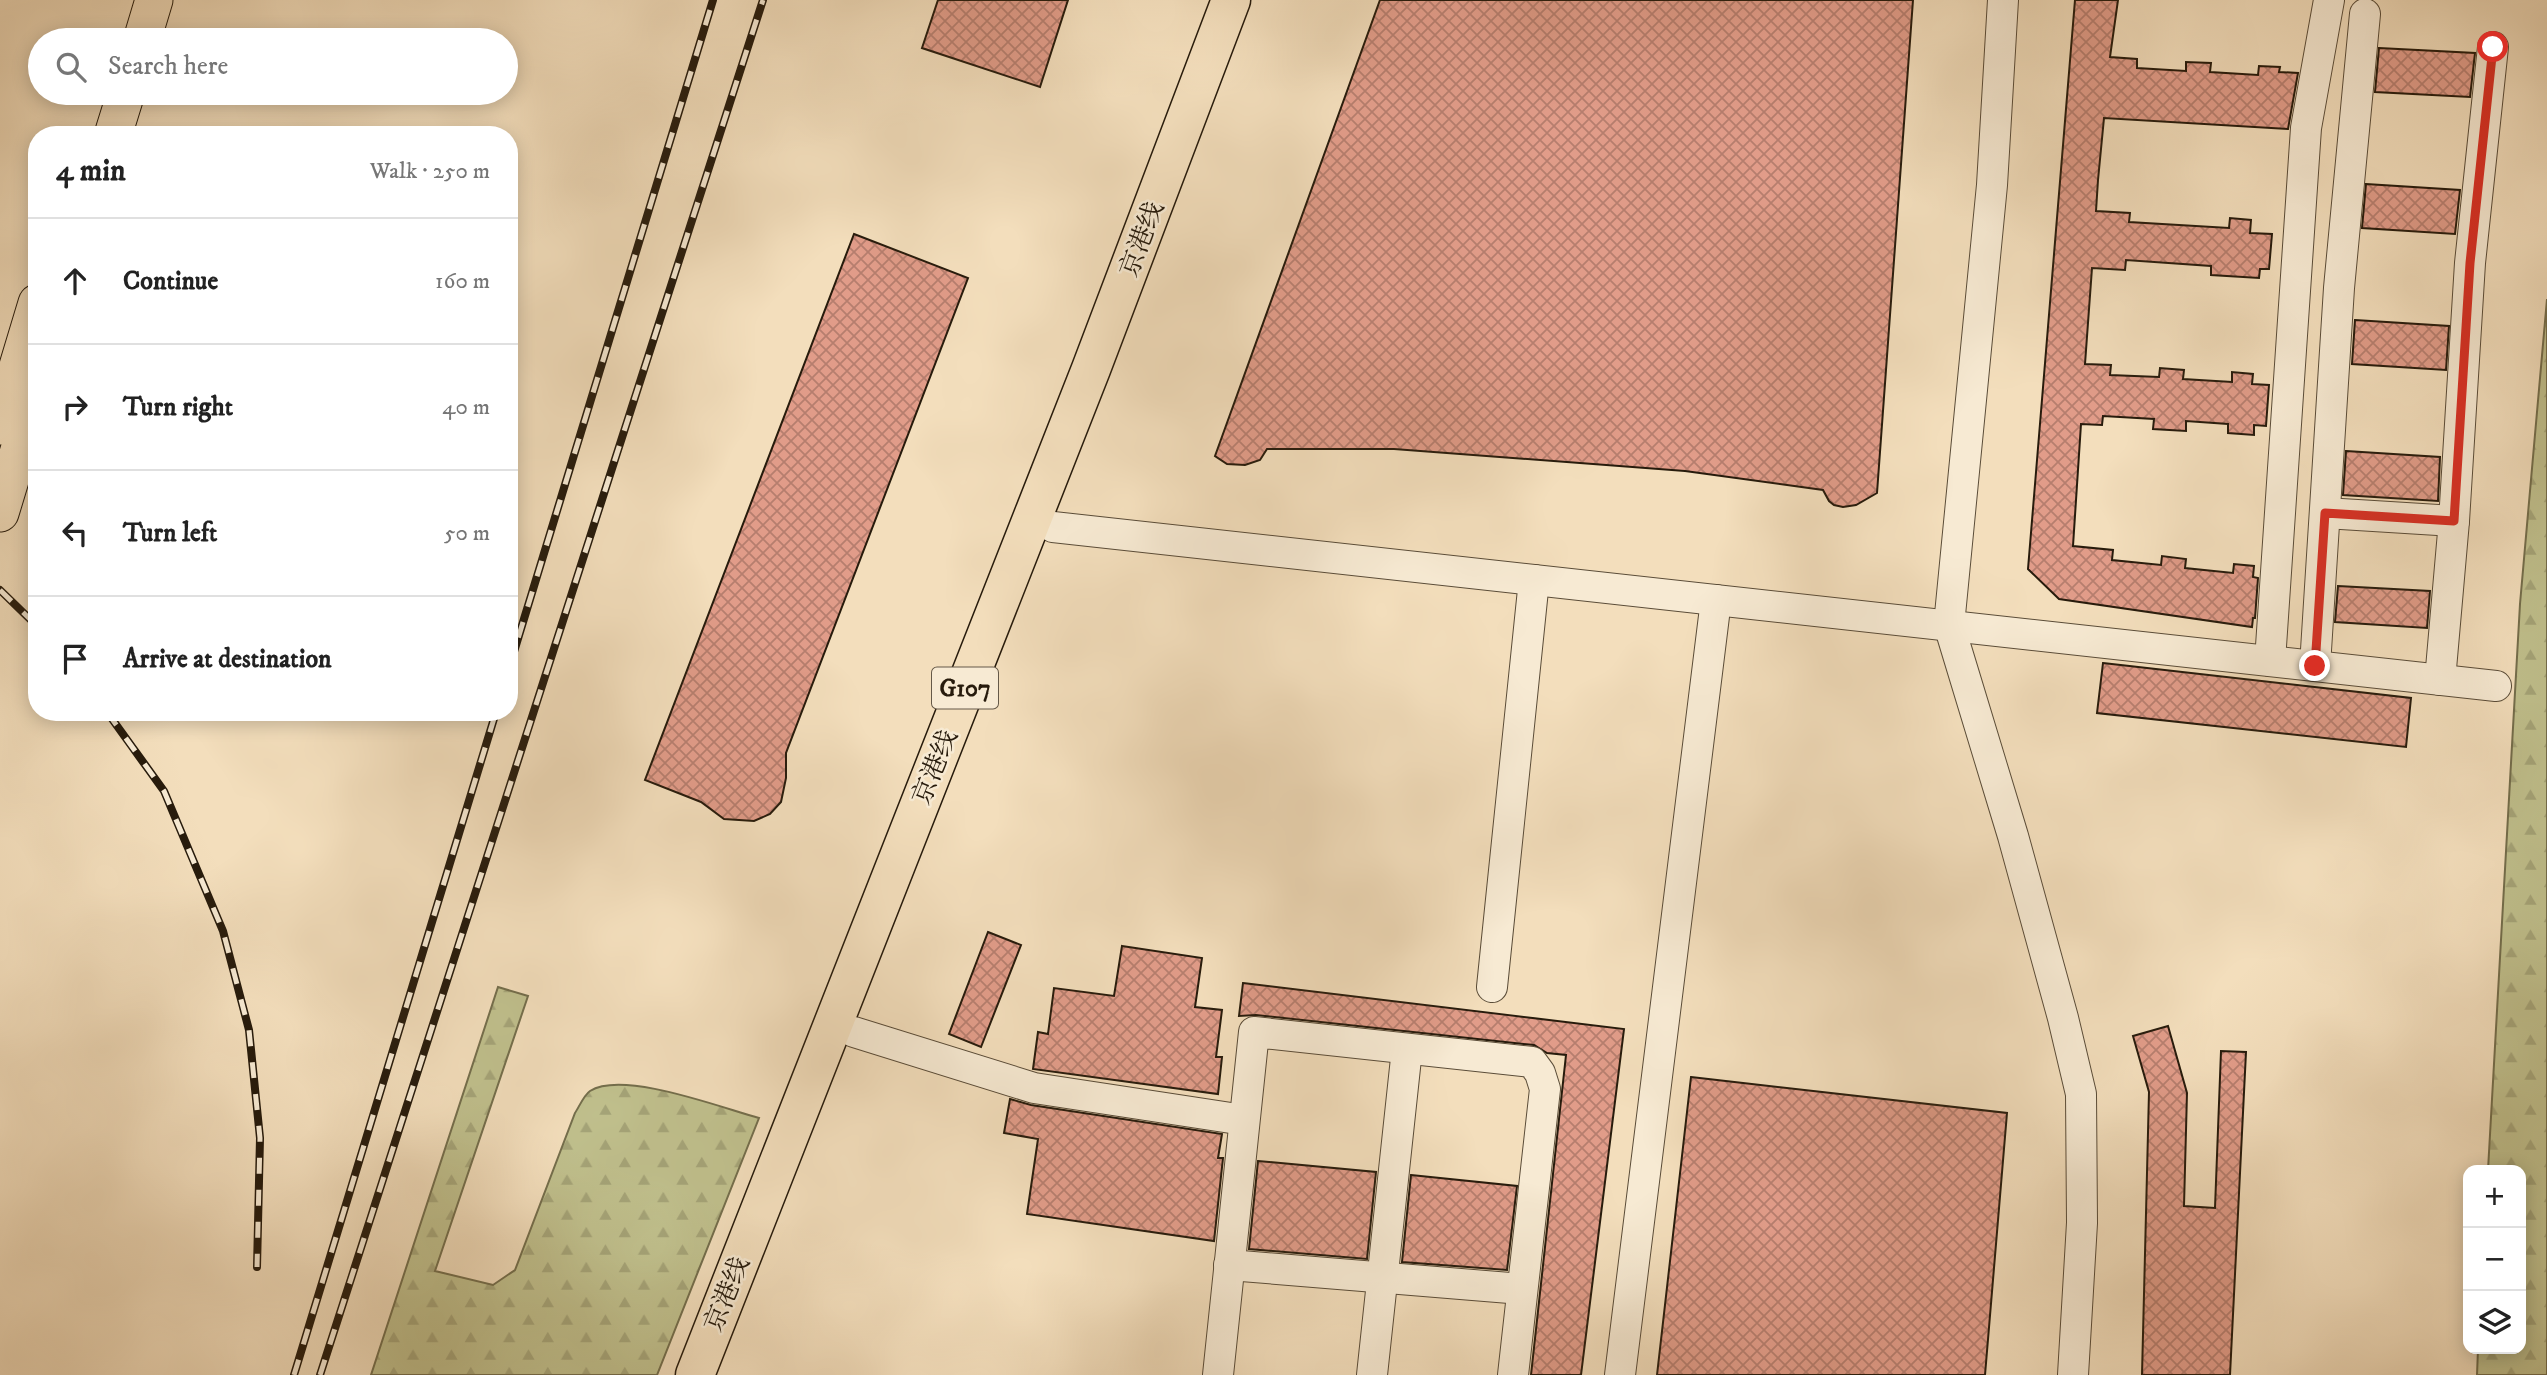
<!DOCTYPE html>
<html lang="en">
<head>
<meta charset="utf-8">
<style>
	:root { --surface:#fff; --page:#f6f6f6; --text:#222; --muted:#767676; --line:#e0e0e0 }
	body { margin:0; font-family:"IM FELL DW Pica","Noto Serif SC",serif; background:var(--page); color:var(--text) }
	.controls { position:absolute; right:21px; bottom:21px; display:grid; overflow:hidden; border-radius:14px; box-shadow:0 4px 18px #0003 }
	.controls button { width:63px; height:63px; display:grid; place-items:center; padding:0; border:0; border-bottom:2px solid var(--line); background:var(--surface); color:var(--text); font:35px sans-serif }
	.stop { position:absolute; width:21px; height:21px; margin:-16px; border:5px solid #d93025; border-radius:50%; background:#fff }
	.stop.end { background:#d93025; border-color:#fff; box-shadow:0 2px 7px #0008 }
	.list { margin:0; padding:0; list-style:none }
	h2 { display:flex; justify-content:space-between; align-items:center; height:91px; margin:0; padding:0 28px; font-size:30px }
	h2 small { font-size:23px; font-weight:400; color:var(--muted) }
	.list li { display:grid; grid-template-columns:46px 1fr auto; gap:21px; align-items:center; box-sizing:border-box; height:126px; padding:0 28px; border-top:2px solid var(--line) }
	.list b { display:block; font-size:26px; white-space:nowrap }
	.list em { font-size:23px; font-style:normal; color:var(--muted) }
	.icon { flex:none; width:38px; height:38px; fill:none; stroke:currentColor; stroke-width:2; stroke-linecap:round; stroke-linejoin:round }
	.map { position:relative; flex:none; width:2547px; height:1375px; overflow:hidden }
	.search { position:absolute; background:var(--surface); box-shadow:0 4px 18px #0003; left:28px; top:28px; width:490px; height:77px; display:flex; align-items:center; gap:18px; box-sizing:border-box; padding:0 24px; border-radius:38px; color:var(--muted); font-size:26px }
	.panel { position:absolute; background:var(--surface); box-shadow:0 4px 18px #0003; left:28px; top:126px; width:490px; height:595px; border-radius:28px }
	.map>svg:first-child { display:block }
	.forest { fill:url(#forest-firs); stroke:#746e4c; stroke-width:2 }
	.building { fill:url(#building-cross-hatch); stroke:#271b0c; stroke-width:2 }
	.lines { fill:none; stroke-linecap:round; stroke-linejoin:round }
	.minor-casing { stroke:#5a4c38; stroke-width:32 }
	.major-casing { stroke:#271b0c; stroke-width:39 }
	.highway-casing { stroke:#271b0c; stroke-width:41 }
	.minor { stroke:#f7ead3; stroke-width:30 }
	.major { stroke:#f3debc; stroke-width:37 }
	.highway { stroke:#f3debc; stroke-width:38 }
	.rail-casing { stroke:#271b0c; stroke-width:8 }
	.rail { stroke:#f7ead3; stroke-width:5; stroke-dasharray:16; stroke-linecap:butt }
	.route { stroke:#d93025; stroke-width:9 }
	.labels { text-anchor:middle; stroke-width:5; stroke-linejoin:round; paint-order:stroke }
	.shield { fill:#f7ead3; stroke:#655948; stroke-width:2 }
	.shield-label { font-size:24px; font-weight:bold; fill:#271b0c }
	.street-label { font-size:26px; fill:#271b0c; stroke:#f7ead3 }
</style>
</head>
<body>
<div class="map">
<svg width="2547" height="1375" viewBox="0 0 2547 1375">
	<defs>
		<pattern id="forest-firs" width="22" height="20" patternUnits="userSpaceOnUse" patternTransform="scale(1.75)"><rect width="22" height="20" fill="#c0c08d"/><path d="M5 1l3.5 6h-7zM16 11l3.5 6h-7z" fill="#a5a478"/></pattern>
		<pattern id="building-cross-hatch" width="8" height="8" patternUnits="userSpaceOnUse" patternTransform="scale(1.75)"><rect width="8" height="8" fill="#e19c89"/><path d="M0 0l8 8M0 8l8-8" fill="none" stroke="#b67e6e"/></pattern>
	</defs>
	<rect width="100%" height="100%" fill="#f3debc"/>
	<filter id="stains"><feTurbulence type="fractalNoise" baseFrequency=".00286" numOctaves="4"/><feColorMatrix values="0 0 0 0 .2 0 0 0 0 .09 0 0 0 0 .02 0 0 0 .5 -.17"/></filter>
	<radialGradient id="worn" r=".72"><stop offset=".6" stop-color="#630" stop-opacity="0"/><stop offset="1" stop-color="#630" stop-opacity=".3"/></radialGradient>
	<g class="forest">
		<polygon points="2547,299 2547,1375 2477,1375 2478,1349 2521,1349 2521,1170 2488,1170 2520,604"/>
		<path d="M498 987 528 996 435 1271 493 1285 515 1270 575 1113C579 1107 584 1095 590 1091 623 1070 722 1108 759 1118L657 1375H371Z"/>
	</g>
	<g class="building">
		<polygon points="938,0 1068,0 1040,87 922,48"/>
		<polygon points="1380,0 1913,0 1877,493 1856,505 1843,507 1834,505 1829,501 1823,490 1685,471 1394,449 1267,449 1260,460 1245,465 1227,464 1215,456"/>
		<polygon points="2075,0 2118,0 2110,57 2137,59 2137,68 2186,71 2186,62 2211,63 2210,72 2258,75 2259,66 2280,67 2279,72 2298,73 2288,129 2104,118 2098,180 2096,211 2130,213 2129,222 2229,228 2230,218 2251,220 2250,233 2272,234 2269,269 2260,269 2259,278 2211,275 2211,266 2126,260 2125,270 2092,268 2085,364 2111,365 2110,375 2159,377 2160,368 2184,370 2183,379 2232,382 2232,372 2253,374 2252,384 2269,385 2266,426 2254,425 2254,435 2228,433 2228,424 2186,421 2186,431 2153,429 2154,419 2103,416 2102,425 2081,424 2073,546 2113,550 2112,560 2161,565 2162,556 2186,559 2185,568 2233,573 2234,564 2254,566 2253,577 2258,578 2255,618 2253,618 2252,627 2059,599 2028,569"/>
		<polygon points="2379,48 2475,53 2470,97 2375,92"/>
		<polygon points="2366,184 2460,190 2455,234 2362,228"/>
		<polygon points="854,234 968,278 786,753 786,778 781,802 770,814 754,821 724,819 701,802 645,780"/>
		<polygon points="2355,320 2449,326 2446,370 2352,364"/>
		<polygon points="2346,451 2440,457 2438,501 2343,495"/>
		<polygon points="2338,586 2430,591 2427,628 2335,622"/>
		<polygon points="2103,663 2411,698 2406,747 2097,713"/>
		<polygon points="988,932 1021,945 981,1047 949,1034"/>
		<polygon points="1122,946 1202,958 1195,1007 1222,1010 1216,1057 1222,1057 1218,1094 1033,1069 1038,1032 1048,1034 1054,988 1114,996"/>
		<polygon points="1243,983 1624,1029 1581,1375 1531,1375 1566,1055 1547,1053 1534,1045 1256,1015 1239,1016"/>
		<polygon points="2168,1026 2187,1093 2184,1206 2215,1208 2221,1051 2246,1052 2230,1375 2142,1375 2149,1092 2133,1036"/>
		<polygon points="1691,1077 2007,1113 1985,1375 1657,1375"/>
		<polygon points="1010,1099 1031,1105 1222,1134 1218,1158 1223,1158 1214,1241 1027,1214 1038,1139 1004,1133"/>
		<polygon points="1258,1161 1376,1172 1367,1259 1249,1249"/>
		<polygon points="1411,1175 1517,1186 1507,1270 1402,1262"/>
	</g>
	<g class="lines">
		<g class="minor-casing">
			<g id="minor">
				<polyline points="2003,0 1992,185 1949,625 2013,836 2063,1018 2081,1094 2082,1223 2073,1375"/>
				<polyline points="2325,513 2454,521"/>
				<polyline points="1053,527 2496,686"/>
				<polyline points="2270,661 2306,128 2329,0"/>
				<polyline points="2315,666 2339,288 2365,14"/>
				<polyline points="2440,680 2454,521 2470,263 2493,47"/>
				<polyline points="1492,987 1534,580"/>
				<polyline points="854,1032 1034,1088 1244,1120"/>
				<polyline points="1229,1265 1522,1289"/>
				<polyline points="1218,1375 1254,1032 1532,1062 1540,1073 1545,1089 1513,1375"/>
				<polyline points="1372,1375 1407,1049"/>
				<polyline points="1620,1375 1716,600"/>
			</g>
		</g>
		<g class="major-casing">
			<g id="major">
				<polyline points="142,40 154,0"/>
				<polyline points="113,135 126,93"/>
				<polyline points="0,426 37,303"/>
				<polyline points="0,513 37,391"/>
			</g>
		</g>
		<g class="highway-casing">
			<polyline id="highway" points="695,1375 1091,369 1231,0"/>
		</g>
		<use href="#minor" class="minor"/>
		<use href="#major" class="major"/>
		<use href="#highway" class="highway"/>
		<g class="rail-casing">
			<g id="rail">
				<polyline points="0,590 37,626"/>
				<polyline points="509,668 713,0"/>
				<polyline points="107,712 164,791 223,931 249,1030 260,1138 257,1267"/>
				<polyline points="294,1375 496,712"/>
				<polyline points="320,1375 763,0"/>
			</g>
		</g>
		<use href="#rail" class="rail"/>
	</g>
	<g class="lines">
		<polyline class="route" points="2315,666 2325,513 2454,521 2470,263 2493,47"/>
	</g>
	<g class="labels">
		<rect class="shield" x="932" y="667.5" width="66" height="41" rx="5"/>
		<g class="shield-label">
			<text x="965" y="696">G107</text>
		</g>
		<g class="street-label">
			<text transform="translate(1141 239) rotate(-69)" y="9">京港线</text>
			<text transform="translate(934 767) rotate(-68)" y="9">京港线</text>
			<text transform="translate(726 1294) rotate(-68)" y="9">京港线</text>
		</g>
	</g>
	<rect width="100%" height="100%" filter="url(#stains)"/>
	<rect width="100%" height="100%" fill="url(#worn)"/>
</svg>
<div class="controls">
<button>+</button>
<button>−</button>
<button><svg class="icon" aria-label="layers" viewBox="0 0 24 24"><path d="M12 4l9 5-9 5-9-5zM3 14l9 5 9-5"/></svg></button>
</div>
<div class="stop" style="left:2493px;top:47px"></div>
<div class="stop end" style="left:2315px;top:666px"></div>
<div class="search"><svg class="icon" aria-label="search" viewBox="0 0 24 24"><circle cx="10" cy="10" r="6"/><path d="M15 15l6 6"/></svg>Search here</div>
<section class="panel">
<h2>4 min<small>Walk · 250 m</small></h2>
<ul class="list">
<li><svg class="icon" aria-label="ahead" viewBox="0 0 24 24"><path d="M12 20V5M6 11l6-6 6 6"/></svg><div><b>Continue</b></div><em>160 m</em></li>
<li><svg class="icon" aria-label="right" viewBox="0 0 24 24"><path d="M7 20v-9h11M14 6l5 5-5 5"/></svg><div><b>Turn right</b></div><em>40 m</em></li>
<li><svg class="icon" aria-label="left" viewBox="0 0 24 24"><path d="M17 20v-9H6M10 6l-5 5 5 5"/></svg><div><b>Turn left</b></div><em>50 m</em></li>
<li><svg class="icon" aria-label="arrive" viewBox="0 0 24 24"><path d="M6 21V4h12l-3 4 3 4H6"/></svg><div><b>Arrive at destination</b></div></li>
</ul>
</section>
</div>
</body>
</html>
